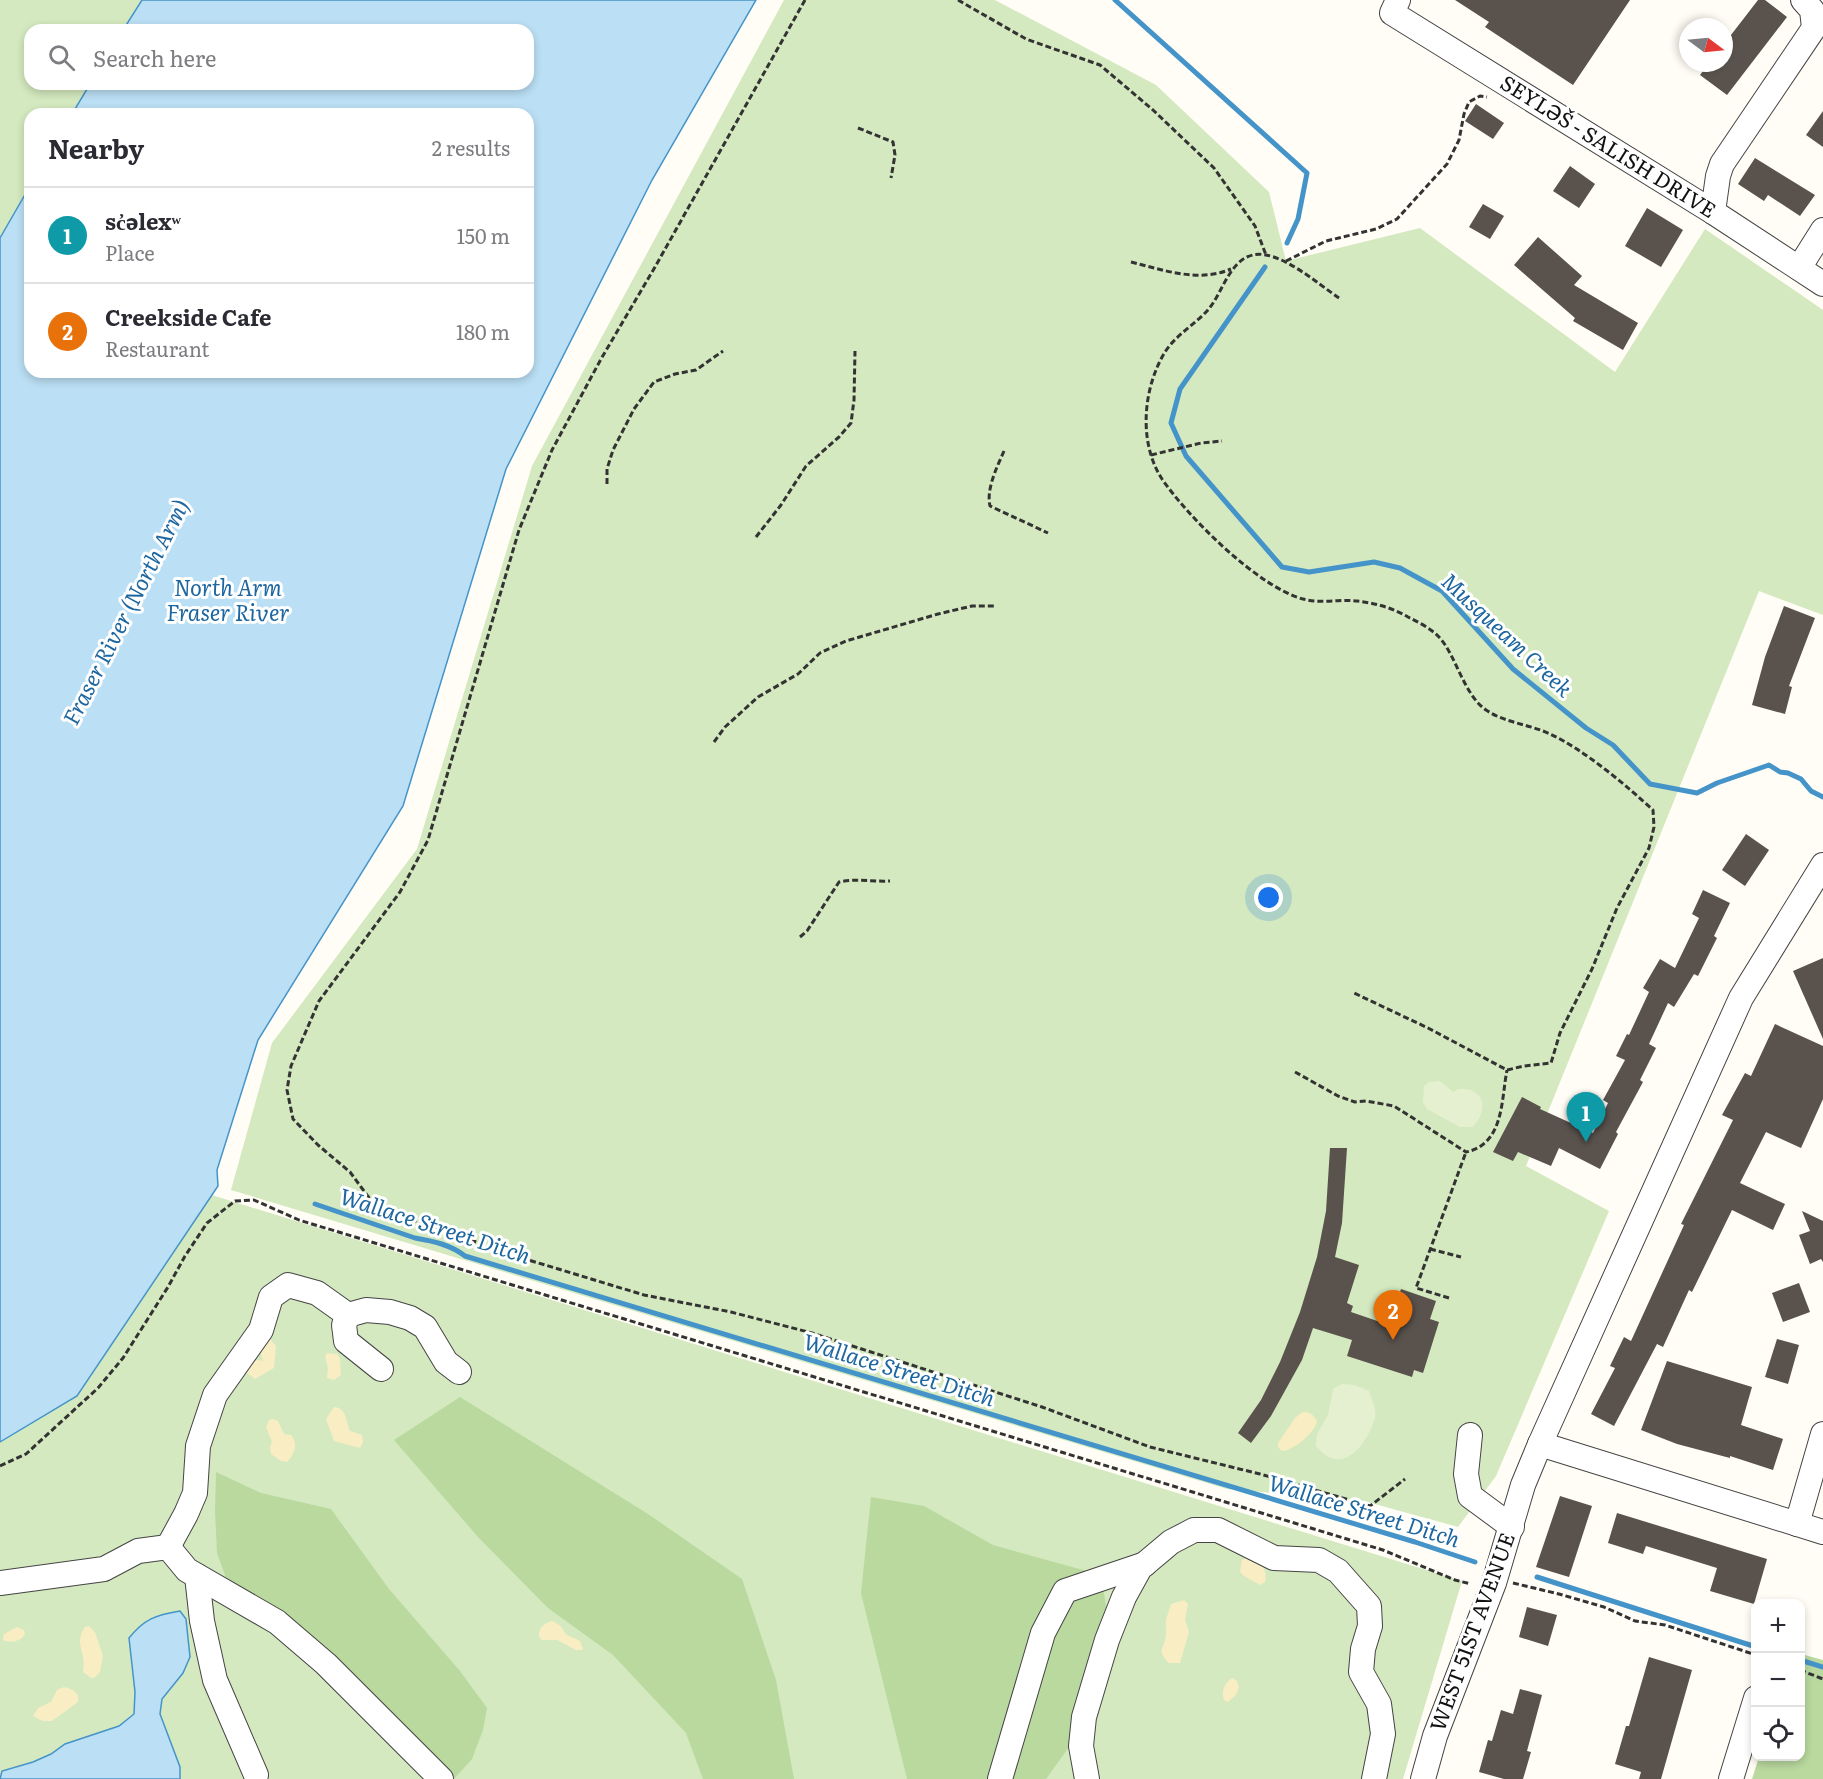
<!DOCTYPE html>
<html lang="en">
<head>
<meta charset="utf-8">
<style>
	:root { --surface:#fff; --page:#f2f2f3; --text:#2b2b33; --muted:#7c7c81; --line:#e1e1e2; --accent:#7c3aed }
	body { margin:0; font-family:Literata,serif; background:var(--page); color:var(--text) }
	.controls { position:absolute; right:18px; bottom:18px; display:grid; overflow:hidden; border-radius:12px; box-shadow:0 3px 9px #0003 }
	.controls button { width:54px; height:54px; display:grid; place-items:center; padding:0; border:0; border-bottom:2px solid var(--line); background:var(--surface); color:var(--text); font:30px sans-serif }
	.compass { position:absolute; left:1679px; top:18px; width:54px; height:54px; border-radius:50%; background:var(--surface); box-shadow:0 3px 9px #0003; rotate:106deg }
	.you { position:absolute; left:1269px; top:898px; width:21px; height:21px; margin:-15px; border:4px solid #fff; border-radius:50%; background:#1a73e8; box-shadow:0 0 0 9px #1a73e833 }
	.badge { display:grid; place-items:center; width:39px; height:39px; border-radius:50%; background:var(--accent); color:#fff; font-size:20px; font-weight:700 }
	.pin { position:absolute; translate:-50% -50px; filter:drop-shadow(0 2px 3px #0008) }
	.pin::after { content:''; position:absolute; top:32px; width:21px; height:18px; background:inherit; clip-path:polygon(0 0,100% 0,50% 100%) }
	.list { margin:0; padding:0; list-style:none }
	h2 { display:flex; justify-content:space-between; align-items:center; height:78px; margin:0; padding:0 24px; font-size:26px }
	h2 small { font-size:20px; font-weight:400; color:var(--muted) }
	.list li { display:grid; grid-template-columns:39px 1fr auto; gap:18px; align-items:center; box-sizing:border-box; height:96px; padding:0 24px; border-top:2px solid var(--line) }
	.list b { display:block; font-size:22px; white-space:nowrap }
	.list p { margin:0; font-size:20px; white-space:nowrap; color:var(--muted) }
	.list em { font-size:20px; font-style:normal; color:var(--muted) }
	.icon { flex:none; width:33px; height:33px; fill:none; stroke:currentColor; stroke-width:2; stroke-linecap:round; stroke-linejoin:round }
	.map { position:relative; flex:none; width:1823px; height:1779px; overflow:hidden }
	.search { position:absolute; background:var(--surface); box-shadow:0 3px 9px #0003; left:24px; top:24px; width:510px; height:66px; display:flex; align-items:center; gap:15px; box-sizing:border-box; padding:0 21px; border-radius:18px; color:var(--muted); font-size:22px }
	.panel { position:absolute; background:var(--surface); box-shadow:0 3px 9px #0003; left:24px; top:108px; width:510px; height:270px; border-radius:18px }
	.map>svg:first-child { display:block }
	.green { fill:#d4e9bf }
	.forest { fill:#b9d99f }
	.sand { fill:#f8edc3 }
	.pitch { fill:#e5f0d0 }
	.water { fill:#bbdff4; stroke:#4594c9; stroke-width:1.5 }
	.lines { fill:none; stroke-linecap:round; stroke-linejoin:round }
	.stream { stroke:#4594c9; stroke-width:5 }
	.building { fill:#59524d }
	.minor-casing { stroke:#444; stroke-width:26 }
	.path { stroke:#333; stroke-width:3; stroke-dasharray:6 3; stroke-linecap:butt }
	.minor { stroke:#fff; stroke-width:24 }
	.labels { text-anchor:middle; stroke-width:6; stroke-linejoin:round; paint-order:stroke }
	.street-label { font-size:21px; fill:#111; stroke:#fff }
	.water-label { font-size:22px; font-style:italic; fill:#1d669f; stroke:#fff }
</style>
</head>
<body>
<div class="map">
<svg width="1823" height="1779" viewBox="0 0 1823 1779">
	<rect width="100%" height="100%" fill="#fffdf5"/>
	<g class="green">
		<polygon points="0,0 142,0 123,30 30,30 30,84 90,84 72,114 30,114 30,186 0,237"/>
		<polygon points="784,0 995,0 1156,85 1269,192 1286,261 1420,228 1615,372 1705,229 1823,310 1823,615 1759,591 1526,1166 1609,1211 1496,1476 1458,1527 1364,1501 1227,1489 231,1190 272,1043 417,849 532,466"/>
		<polygon points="189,1188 1462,1581 1403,1779 0,1779 0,1336"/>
	</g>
	<g class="forest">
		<polygon points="460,1397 648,1514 742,1579 776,1680 794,1779 703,1779 686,1733 613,1655 548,1608 478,1537 394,1440"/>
		<polygon points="216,1472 261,1493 331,1509 389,1589 460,1671 487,1708 483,1730 472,1759 454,1779 441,1779 268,1604 226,1578 217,1553 215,1511"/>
		<polygon points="871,1497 924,1506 993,1545 1101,1575 1111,1637 1095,1711 1046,1779 907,1779 861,1593"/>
		<polygon points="1801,1654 1823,1660 1823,1779 1752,1779 1759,1757 1800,1756"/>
	</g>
	<g class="sand">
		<polygon points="267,1340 271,1340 276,1346 274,1368 255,1379 247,1373 247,1364 253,1359 263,1361 260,1351"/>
		<polygon points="327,1353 337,1354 340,1359 341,1375 334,1380 327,1378 328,1368 325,1357"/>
		<path d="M334 1407C347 1408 346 1422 350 1431L362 1435 363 1442 360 1448 334 1441 326 1419Z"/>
		<path d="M1302 1412C1310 1412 1313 1414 1317 1421 1315 1433 1294 1450 1282 1451L1278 1447V1443L1295 1418Z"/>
		<path d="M273 1419 278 1421 284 1434 291 1435C299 1444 294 1455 287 1462L281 1461 271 1454 270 1447 272 1442 266 1427 269 1420Z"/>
		<path d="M1248 1557C1260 1562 1268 1569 1265 1582L1260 1585 1244 1576 1240 1572 1242 1560Z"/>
		<path d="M1184 1600 1188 1604 1185 1620 1189 1632 1180 1663H1169C1154 1649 1167 1647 1166 1632 1165 1619 1167 1617 1171 1604Z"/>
		<path d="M552 1621 561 1626C565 1637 571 1636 580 1641L583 1650H576L557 1640H542L539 1637C539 1627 543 1624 552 1621Z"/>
		<path d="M89 1626 95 1632 103 1656 100 1672 94 1678H91L83 1672C87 1653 73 1643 85 1627Z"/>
		<path d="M17 1627 24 1630 25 1634C21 1642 11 1643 3 1640L4 1634Z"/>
		<path d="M1232 1678 1237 1681 1239 1687 1236 1695 1228 1702 1224 1700C1221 1692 1224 1683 1232 1678Z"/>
		<path d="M64 1687C72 1689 80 1692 78 1702L52 1721H43L33 1716 38 1708 51 1702 57 1690Z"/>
	</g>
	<g class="pitch">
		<path d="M1440 1081 1453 1092 1458 1089C1462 1089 1469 1089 1473 1091 1489 1100 1482 1117 1473 1127H1460L1427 1109 1423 1102 1424 1086 1429 1082Z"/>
		<path d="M1342 1384 1355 1385 1369 1391C1372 1400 1377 1409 1375 1418 1370 1436 1352 1466 1331 1458 1325 1456 1320 1450 1316 1446L1317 1434 1328 1415 1333 1389Z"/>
	</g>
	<g class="water">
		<polygon points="142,0 756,0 652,180 506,469 403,806 258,1040 217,1170 218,1186 77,1396 0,1442 0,238 30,186 30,372 528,372 528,114 72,114 90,84 528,84 528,30 123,30"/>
		<path d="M180 1611 186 1619 190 1657 183 1673 162 1699 160 1714 180 1767V1779H0L2 1771 33 1762 51 1754 65 1744 119 1726 134 1714 135 1692 129 1638C144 1619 156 1615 180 1611Z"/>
	</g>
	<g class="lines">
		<g class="stream">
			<polyline points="1115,0 1307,173 1298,219 1287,243"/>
			<polyline points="1265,267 1180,389 1171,423 1186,456 1282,567 1309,572 1374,562 1400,568 1442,591 1513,669 1586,728 1613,745 1650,784 1697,793 1717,783 1769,765 1780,772 1788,773 1801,779 1811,791 1823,797"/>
			<path d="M315 1204 415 1238C433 1241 451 1245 465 1256L1415 1542 1475 1562"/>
			<polyline points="1537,1577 1753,1646"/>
			<polyline points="1800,1660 1823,1667"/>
		</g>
	</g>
	<g class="building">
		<polygon points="1455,0 1630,0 1573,85 1485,27 1489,22"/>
		<polygon points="1758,0 1765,0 1787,17 1727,95 1700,75 1709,63 1724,63 1724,44"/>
		<polygon points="1476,104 1504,123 1493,139 1465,121"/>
		<polygon points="1823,111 1823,147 1806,135"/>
		<polygon points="1755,158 1815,195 1800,216 1768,195 1764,201 1738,184"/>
		<polygon points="1570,166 1595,184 1579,208 1553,191"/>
		<polygon points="1483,204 1504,216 1490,239 1469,227"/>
		<polygon points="1647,208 1683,230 1661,267 1625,246"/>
		<polygon points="1538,237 1582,276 1574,285 1638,323 1623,350 1573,321 1575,318 1514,265"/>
		<polygon points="1784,606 1815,618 1789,686 1792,687 1785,714 1752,705 1765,657"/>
		<polygon points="1746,834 1769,850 1745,886 1722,870"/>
		<polygon points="1703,890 1730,903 1714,936 1717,938 1698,976 1694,974 1674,1007 1668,1003 1649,1044 1656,1048 1640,1080 1643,1082 1616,1132 1618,1134 1600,1169 1559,1148 1551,1166 1518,1152 1513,1161 1493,1152 1522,1097 1541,1107 1540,1109 1593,1133 1608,1103 1603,1100 1625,1060 1616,1056 1627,1034 1629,1035 1649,992 1643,988 1660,959 1675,968 1699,918 1692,914"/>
		<polygon points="1823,958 1823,1039 1793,971"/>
		<polygon points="1775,1024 1823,1046 1823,1099 1801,1148 1766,1132 1740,1183 1785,1204 1773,1230 1732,1210 1692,1292 1689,1290 1663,1347 1657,1344 1614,1426 1591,1414 1615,1368 1610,1366 1624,1337 1631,1341 1684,1225 1681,1224 1733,1120 1722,1115 1745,1073 1751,1076"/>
		<polygon points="1330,1148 1347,1148 1342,1223 1335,1257 1359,1265 1347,1303 1353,1306 1351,1312 1389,1325 1401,1289 1436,1301 1430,1319 1439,1322 1423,1373 1414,1370 1412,1377 1347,1356 1352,1340 1313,1328 1302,1360 1271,1416 1251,1443 1238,1433 1261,1400 1280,1362 1300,1312 1317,1257 1326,1211"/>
		<polygon points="1802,1211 1823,1221 1823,1262 1821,1259 1810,1264 1799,1235 1810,1231"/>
		<polygon points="1799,1283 1810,1312 1783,1322 1772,1293"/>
		<polygon points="1777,1339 1799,1345 1788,1384 1765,1377"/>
		<polygon points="1667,1361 1752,1387 1741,1425 1783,1439 1773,1470 1730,1456 1730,1458 1677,1444 1641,1430"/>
		<polygon points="1560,1496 1592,1506 1569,1577 1536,1567"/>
		<polygon points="1617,1513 1767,1559 1754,1604 1710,1591 1717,1568 1646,1546 1643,1554 1608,1543"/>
		<polygon points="1527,1607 1557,1615 1548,1646 1519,1637"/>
		<polygon points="1649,1657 1692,1670 1661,1779 1639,1779 1641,1772 1615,1764 1626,1726 1629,1726"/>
		<polygon points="1520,1689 1542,1695 1527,1751 1531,1752 1523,1779 1504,1779 1479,1772 1488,1740 1492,1741 1501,1710 1513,1714"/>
	</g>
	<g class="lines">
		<g class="minor-casing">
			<g id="minor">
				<polyline points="1398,0 1392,13 1713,212 1823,284"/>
				<polyline points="1713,212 1718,176 1722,164 1814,28 1812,10 1803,0"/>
				<polyline points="1799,268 1823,230"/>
				<polyline points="381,1369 346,1341 344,1325 348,1315 366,1310 390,1312 410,1318 425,1327 446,1362 459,1372"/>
				<polyline points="1470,1435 1466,1474 1470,1496 1512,1527"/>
				<polyline points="1540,1444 1823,1532"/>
				<polyline points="1797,1524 1823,1434"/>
				<polyline points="168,1547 186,1514 195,1493 198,1446 215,1395 261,1330 271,1297 288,1285 317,1293 348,1315"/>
				<polyline points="168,1547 187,1570 277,1622 326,1664 441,1779"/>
				<polyline points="197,1576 202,1621 215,1680 256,1775"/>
				<polyline points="0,1583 104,1569 138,1551 168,1547"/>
				<polyline points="1000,1779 1043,1633 1065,1591 1145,1564"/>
				<polyline points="1087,1779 1081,1746 1084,1717 1107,1640 1124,1597 1140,1568 1171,1542 1194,1530 1218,1530 1274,1558 1319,1560 1338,1571 1369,1606 1370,1626 1363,1649 1361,1672 1379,1704 1383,1734 1374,1779"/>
				<polyline points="1423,1779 1435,1736 1494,1583 1523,1485 1540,1444 1741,998 1823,865"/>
				<polyline points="1731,1779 1756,1698"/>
			</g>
		</g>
		<g class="path">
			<polyline points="805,0 655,267 601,359 552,450 519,530 428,840 400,892 319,1001 291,1066 287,1090 293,1119 318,1145 350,1172 375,1206 416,1221 522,1258 644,1295 731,1312 812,1333 1042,1407 1150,1447 1260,1474 1370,1506 1405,1479"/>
			<polyline points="958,0 1026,39 1100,65 1153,110 1214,168 1255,226 1266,255"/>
			<polyline points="858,128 893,142 895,155 891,178"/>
			<polyline points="1286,261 1326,241 1376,229 1397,219 1447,164 1459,140 1464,114 1469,102 1480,96 1487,97"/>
			<path d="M1131 262C1164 270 1198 283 1231 269"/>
			<path d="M1339 298C1318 284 1279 249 1253 255 1229 260 1222 295 1207 311 1194 325 1176 335 1165 352 1143 388 1138 442 1162 479 1188 517 1258 587 1303 599 1320 604 1339 599 1357 601 1375 603 1393 608 1408 617 1418 622 1430 628 1438 636 1456 654 1463 694 1486 710 1505 723 1529 724 1550 734 1583 749 1626 785 1653 810L1654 827 1649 848 1617 908 1592 969 1560 1033 1551 1063 1524 1066 1507 1070 1428 1028 1354 993"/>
			<path d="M1004 451C997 467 986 489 990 506L1048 533"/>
			<polyline points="1151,455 1201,443 1222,441"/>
			<polyline points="607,484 607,469 613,450 634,409 654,382 675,374 696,370 723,351"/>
			<polyline points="756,537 781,505 806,466 839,437 851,423 854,400 855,351"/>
			<polyline points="714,742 725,727 758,697 798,674 820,653 846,641 938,614 972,606 996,606"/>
			<path d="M800 937 807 931 839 882C856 878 873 882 890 881"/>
			<path d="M1295 1072 1338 1096 1355 1102 1366 1101 1394 1106 1466 1152C1504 1144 1501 1101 1507 1070"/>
			<polyline points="1430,1249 1461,1257"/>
			<polyline points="1449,1298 1416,1288 1466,1152"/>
			<polyline points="0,1466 26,1454 98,1388 123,1358 168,1287 185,1256 207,1223 235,1201 254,1200 299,1220 1383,1550 1455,1580 1471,1584"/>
			<polyline points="1513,1583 1559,1594 1604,1607 1635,1621 1665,1625 1756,1655"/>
			<polyline points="1800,1670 1823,1679"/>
		</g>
		<use href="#minor" class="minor"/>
	</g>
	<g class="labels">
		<g class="street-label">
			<text transform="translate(1608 147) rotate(32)" y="7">SEYLƏŠ - SALISH DRIVE</text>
			<text transform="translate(1473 1632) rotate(-70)" y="7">WEST 51ST AVENUE</text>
		</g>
		<g class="water-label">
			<text x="228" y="596">North Arm<tspan x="228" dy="25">Fraser River</tspan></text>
			<text transform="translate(126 612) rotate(-63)" y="8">Fraser River (North Arm)</text>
			<text transform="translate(1507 635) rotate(43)" y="8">Musqueam Creek</text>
			<text transform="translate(435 1226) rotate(18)" y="8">Wallace Street Ditch</text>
			<text transform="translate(899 1370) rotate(17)" y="8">Wallace Street Ditch</text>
			<text transform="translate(1364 1511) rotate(17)" y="8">Wallace Street Ditch</text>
		</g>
	</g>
</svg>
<div class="controls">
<button>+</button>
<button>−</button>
<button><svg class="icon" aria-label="locate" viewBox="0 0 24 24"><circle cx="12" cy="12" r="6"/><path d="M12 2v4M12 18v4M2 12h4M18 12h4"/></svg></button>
</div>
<svg class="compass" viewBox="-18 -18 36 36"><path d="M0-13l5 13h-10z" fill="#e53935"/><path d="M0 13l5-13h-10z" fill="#7c7c81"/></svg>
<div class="you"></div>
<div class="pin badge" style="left:1586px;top:1142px;background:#0f9aa8">1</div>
<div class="pin badge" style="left:1393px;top:1340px;background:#e8710a">2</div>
<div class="search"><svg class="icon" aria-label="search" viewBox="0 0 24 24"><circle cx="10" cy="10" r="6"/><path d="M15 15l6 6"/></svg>Search here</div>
<section class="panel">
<h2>Nearby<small>2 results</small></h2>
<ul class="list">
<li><span class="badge" style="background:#0f9aa8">1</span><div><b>sc̓əlexʷ</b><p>Place</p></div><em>150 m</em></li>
<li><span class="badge" style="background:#e8710a">2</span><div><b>Creekside Cafe</b><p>Restaurant</p></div><em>180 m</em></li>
</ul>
</section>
</div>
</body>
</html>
